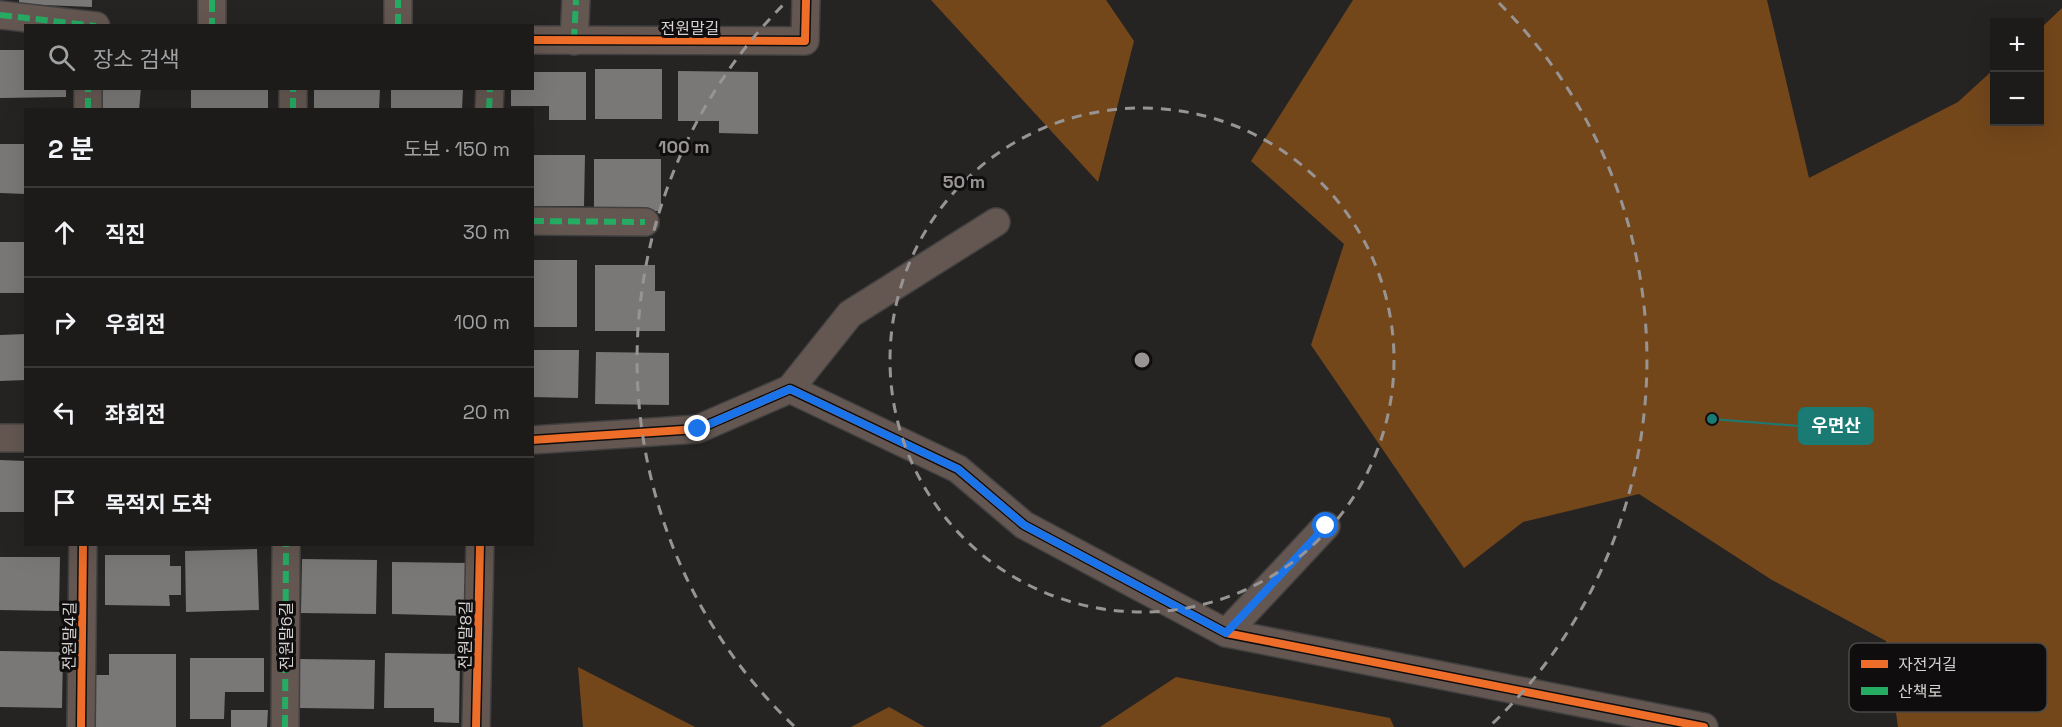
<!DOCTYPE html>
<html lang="ko">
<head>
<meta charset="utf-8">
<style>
	:root { --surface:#1c1b1a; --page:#292827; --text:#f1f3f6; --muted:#a0a1a2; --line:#3a3939 }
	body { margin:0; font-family:"Space Grotesk","Noto Sans KR",sans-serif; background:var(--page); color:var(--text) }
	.controls { position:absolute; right:18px; top:18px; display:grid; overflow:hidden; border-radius:0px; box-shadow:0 6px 24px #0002 }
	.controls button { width:54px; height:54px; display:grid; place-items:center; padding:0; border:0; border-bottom:2px solid var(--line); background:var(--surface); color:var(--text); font:30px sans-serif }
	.stop { position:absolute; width:18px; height:18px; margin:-14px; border:4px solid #1a73e8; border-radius:50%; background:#fff }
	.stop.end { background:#1a73e8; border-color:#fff; box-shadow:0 2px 6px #0008 }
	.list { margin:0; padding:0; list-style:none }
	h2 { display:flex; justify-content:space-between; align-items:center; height:78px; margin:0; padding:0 24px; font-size:26px }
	h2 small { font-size:20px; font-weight:400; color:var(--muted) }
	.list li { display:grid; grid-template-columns:39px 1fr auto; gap:18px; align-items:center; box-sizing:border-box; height:90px; padding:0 24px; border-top:2px solid var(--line) }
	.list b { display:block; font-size:22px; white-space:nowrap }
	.list em { font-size:20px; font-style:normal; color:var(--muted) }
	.icon { flex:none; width:33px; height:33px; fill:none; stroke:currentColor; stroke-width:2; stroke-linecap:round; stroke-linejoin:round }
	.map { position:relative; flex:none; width:2062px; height:727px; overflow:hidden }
	.search { position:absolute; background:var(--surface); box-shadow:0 6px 24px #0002; left:24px; top:24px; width:510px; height:66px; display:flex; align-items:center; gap:15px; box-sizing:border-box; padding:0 21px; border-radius:0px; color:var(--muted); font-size:22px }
	.panel { position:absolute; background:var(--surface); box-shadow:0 6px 24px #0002; left:24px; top:108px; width:510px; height:438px; border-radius:0px }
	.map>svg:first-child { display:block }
	.forest { fill:#74471b }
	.building { fill:#7a7877 }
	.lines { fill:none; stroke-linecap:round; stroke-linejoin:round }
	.street-casing { stroke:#414040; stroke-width:30 }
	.street { stroke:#645751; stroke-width:27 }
	.quiet { stroke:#26ab63; stroke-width:6; stroke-dasharray:12 6; stroke-linecap:butt }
	.cycleway-casing { stroke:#0f0d0d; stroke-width:11 }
	.cycleway { stroke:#ee6e29; stroke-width:8 }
	.route { stroke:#1a73e8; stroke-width:8 }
	.ring { fill:none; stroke:#979493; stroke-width:3; stroke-dasharray:10 8 }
	.labels { text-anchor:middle; stroke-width:6; stroke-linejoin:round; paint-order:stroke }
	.street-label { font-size:16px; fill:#d4d1d0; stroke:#0f0d0d }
	.key { fill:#0f0d0d; stroke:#4a4848; stroke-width:1.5 }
	.key-label { font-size:16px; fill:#d4d1d0 }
	.centre { fill:#979493; stroke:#0f0d0d; stroke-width:3 }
	.ring-label { font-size:18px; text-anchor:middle; font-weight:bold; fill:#979493; stroke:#0f0d0d; stroke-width:6; stroke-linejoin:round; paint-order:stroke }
	.leader { fill:none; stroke:#197b73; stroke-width:2 }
	.callout-dot { fill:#197b73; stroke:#0f0d0d; stroke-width:2 }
	.callout { fill:#197b73; stroke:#197b73; stroke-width:2 }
	.callout-label { font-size:18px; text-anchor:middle; font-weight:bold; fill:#fff }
</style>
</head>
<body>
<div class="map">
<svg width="2062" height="727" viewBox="0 0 2062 727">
	<rect width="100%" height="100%" fill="#262423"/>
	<g class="forest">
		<polygon points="931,0 1106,0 1134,41 1098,182"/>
		<polygon points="1353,0 1767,0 1809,178 1958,102 1994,69 1994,122 2040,122 2040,29 2062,8 2062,727 1898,727 1886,641 1772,580 1639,494 1523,522 1464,568 1311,345 1344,244 1251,161"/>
		<polygon points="578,667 695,727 583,727"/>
		<polygon points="1176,677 1390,718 1394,727 1100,727"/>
		<polygon points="889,707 925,727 851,727"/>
	</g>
	<g class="building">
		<polygon points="19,0 92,0 92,7 19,4"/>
		<polygon points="0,50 26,50 26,88 66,88 66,97 0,98"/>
		<rect x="595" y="69" width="67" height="50"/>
		<polygon points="678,71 758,72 758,134 719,133 719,121 678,121"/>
		<polygon points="532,72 586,72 586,120 549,120 549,106 511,106 511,88 532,88"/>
		<polygon points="102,88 141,88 139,110 101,110"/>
		<rect x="191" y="88" width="77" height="22"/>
		<polygon points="314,88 380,88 379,110 314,110"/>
		<polygon points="391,88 463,88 462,110 391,110"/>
		<polygon points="0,144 26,144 26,194 0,193"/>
		<polygon points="532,155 585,155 584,206 532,206"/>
		<rect x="594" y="159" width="67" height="52"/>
		<rect x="0" y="242" width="26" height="51"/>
		<rect x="532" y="260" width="45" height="67"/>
		<polygon points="595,265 655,265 655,291 665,291 665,331 595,331"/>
		<polygon points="26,334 26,380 0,381 0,335"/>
		<polygon points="532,350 579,350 578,398 532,397"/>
		<polygon points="596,352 669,353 669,405 595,404"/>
		<polygon points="0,460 26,461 26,512 0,512"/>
		<polygon points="257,549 259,610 186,612 185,551"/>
		<polygon points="105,555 170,555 170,566 181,566 181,595 169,595 170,606 105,605"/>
		<polygon points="0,557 60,557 59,611 0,610"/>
		<polygon points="302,559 377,560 376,614 301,613"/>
		<polygon points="392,562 469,563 468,616 392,614"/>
		<polygon points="0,651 63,652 62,708 0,707"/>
		<polygon points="385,653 460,654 459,723 434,722 434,708 384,708"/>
		<polygon points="109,654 176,654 176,727 92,727 92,675 109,675"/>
		<polygon points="190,658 264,658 264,692 225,692 224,719 190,719"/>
		<polygon points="300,659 375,660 374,709 299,708"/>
		<polygon points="231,710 268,710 267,727 231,727"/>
	</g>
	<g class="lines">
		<g class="street-casing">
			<g id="street">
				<polyline points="212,0 212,26"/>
				<polyline points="0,15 96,26"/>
				<polyline points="398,26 398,0"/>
				<polyline points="532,40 805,41 806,0"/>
				<polyline points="574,41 576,0"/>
				<polyline points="88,110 88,88"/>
				<polyline points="293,110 293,88"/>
				<polyline points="489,110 490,88"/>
				<polyline points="532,221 645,222"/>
				<polyline points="790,389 850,314 996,222"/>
				<polyline points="0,438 26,438"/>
				<polyline points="532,440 698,429 790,389 958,469 1024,525 1226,633 1704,727"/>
				<polyline points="1226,633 1326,526"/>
				<polyline points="81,727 83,544"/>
				<polyline points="285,727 286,544"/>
				<polyline points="476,727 480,544"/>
			</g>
		</g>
		<use href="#street" class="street"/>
		<g class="quiet">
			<polyline points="212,0 212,26"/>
			<polyline points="0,15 96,26"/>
			<polyline points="398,26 398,0"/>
			<polyline points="574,41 576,0"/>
			<polyline points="88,110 88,88"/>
			<polyline points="293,110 293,88"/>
			<polyline points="489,110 490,88"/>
			<polyline points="532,221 645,222"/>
			<polyline points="285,727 286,544"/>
		</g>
		<g class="cycleway-casing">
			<g id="cycleway">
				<polyline points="532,40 805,41 806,0"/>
				<polyline points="532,440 698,429 790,389 958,469 1024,525 1226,633 1704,727"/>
				<polyline points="81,727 83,544"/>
				<polyline points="476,727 480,544"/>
			</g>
		</g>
		<use href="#cycleway" class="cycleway"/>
	</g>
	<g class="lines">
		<polyline class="route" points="698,429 790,389 958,469 1024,525 1226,633 1326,526"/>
	</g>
	<g class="ring">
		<circle cx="1142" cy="360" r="252"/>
		<path d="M794 726A505 505 0 0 1 785 3M1499 3A505 505 0 0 1 1490 726"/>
	</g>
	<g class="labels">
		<g class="street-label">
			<text x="690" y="34">전원말길</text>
			<text transform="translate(465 635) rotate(-89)" y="6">전원말8길</text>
			<text transform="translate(69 636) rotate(-89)" y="6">전원말4길</text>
			<text transform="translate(286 636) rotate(-90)" y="6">전원말6길</text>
		</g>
	</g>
	<rect x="1849" y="643" width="198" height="69" rx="9" class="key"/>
	<rect x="1861" y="660" width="27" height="8" fill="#ee6e29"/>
	<rect x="1861" y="687" width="27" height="8" fill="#26ab63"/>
	<g class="key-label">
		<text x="1898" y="670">자전거길</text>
		<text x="1898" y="697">산책로</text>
	</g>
	<circle cx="1142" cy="360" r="9" class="centre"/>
	<g class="ring-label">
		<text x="684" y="153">100 m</text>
		<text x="964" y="188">50 m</text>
	</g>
	<path class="leader" d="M1712 419L1799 426"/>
	<circle class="callout-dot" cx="1712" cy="419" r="6"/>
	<rect class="callout" x="1799" y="408" width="74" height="36" rx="6"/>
	<g class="callout-label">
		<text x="1836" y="432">우면산</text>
	</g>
</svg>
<div class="controls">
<button>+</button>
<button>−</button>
</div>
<div class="stop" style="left:1326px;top:526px"></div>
<div class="stop end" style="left:698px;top:429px"></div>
<div class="search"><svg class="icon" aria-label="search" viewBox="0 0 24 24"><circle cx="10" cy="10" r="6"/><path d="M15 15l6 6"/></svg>장소 검색</div>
<section class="panel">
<h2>2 분<small>도보 · 150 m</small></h2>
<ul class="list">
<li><svg class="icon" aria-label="ahead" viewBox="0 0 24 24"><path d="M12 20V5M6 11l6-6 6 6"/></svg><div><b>직진</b></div><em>30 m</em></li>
<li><svg class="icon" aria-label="right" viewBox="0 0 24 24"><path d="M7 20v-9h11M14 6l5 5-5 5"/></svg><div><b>우회전</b></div><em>100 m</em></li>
<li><svg class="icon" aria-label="left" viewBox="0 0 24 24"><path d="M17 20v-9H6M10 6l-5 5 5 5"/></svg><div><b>좌회전</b></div><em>20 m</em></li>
<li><svg class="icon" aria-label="arrive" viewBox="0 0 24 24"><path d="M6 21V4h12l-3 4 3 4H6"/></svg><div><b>목적지 도착</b></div></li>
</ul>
</section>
</div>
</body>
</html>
